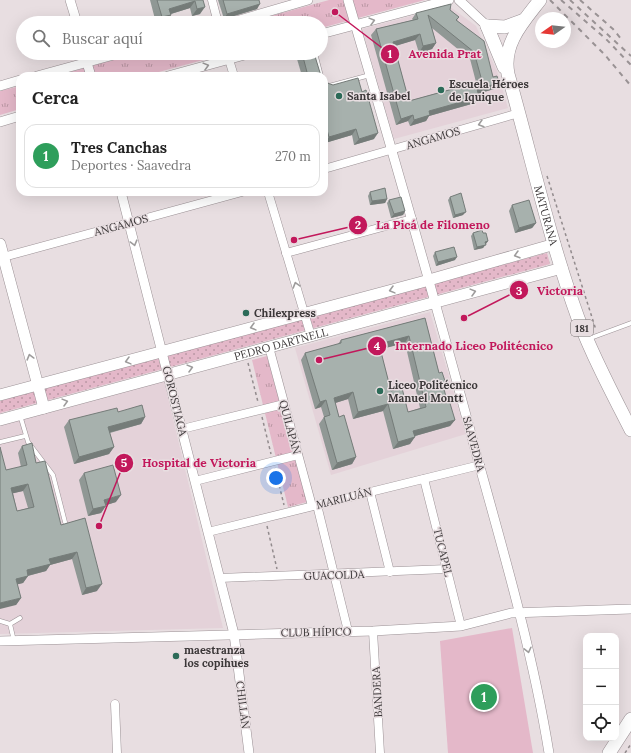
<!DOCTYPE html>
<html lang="es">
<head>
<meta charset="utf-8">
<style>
	:root { --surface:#fff; --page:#f2f2f2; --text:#222; --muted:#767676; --line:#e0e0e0; --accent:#2c6b58 }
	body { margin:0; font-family:Lora,serif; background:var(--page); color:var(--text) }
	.controls { position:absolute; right:12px; bottom:12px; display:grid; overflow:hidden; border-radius:8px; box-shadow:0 4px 16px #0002 }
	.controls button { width:36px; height:36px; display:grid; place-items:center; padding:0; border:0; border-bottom:1px solid var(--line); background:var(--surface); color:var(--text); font:20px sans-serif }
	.compass { position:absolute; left:535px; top:12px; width:36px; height:36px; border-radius:50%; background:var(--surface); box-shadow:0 4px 16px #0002; rotate:256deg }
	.you { position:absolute; left:276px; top:478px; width:14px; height:14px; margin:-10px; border:3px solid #fff; border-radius:50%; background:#1a73e8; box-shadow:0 0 0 6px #1a73e833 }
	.badge { display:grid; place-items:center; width:26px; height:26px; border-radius:50%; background:var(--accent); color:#fff; font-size:13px; font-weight:700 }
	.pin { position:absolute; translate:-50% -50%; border:2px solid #fff; box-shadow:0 1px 4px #0006 }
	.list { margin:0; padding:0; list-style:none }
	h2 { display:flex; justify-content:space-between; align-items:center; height:52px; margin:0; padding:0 16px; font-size:17px }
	h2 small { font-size:13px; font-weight:400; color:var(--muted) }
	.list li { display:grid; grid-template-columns:26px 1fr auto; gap:12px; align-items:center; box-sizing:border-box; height:64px; margin:0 8px 8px; padding:0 8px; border:1px solid var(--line); border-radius:12px }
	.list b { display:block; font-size:15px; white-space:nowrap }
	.list p { margin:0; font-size:13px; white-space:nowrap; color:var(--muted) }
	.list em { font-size:13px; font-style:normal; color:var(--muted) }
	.icon { flex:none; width:22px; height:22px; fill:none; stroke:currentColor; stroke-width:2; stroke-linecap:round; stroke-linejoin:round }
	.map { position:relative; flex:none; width:631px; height:753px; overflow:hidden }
	.search { position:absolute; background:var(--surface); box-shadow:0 4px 16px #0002; left:16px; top:16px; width:312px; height:44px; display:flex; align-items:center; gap:10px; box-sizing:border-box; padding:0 14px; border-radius:22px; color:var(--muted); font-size:15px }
	.panel { position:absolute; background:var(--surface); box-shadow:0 4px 16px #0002; left:16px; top:72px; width:312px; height:124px; border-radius:12px }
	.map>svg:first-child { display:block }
	.built { fill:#e4d2d9 }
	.grass { fill:url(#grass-dots) }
	.park { fill:url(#park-tufts) }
	.pitch { fill:#e4b8c9 }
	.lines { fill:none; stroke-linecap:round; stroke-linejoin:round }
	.service-casing { stroke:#9b9195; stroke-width:5 }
	.minor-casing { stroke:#9b9195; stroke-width:9 }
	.tertiary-casing { stroke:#9b9195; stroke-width:10 }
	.secondary-casing { stroke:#9b9195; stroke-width:12 }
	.trunk-casing { stroke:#9b9195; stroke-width:14 }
	.path { stroke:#928b8d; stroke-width:1.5; stroke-dasharray:3 3; stroke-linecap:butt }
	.service { stroke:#fff; stroke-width:4 }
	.minor { stroke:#fff; stroke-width:8 }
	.tertiary { stroke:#fff; stroke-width:9 }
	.secondary { stroke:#fff; stroke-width:11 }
	.trunk { stroke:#fff; stroke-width:13 }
	.rail { stroke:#999294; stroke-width:2; stroke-dasharray:5 5; stroke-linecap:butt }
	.wall { fill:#909895; fill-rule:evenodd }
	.shaded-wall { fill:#757c79 }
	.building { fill:#a7b1ad; stroke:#757c79; fill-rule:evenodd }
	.oneway { stroke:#9e9c9c }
	.poi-dot { fill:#2c6b58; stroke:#e8dee1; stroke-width:1.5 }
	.labels { text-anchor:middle; stroke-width:3; stroke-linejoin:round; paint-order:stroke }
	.shield { fill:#e8dee1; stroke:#706a6b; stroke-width:1 }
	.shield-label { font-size:10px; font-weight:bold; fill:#3c3839 }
	.poi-label { font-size:11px; font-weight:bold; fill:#3c3839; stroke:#e8dee1; text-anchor:start }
	.street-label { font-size:11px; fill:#3c3839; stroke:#e8dee1 }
	.leader { fill:none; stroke:#c2185b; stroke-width:1.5 }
	.callout-dot { fill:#c2185b; stroke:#e8dee1; stroke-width:1.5 }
	.mark-label { font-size:12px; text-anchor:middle; font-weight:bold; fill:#fff }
	.callout-label { font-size:12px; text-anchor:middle; font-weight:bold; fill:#c2185b; stroke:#e8dee1; stroke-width:3; stroke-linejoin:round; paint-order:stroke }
</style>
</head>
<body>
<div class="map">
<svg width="631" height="753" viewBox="0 0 631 753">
	<defs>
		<pattern id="grass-dots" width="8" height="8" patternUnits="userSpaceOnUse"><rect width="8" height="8" fill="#e4b8c9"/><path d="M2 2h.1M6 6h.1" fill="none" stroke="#ba97a4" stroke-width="1.8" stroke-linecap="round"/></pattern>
		<pattern id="park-tufts" width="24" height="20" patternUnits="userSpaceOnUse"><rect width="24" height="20" fill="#e4b8c9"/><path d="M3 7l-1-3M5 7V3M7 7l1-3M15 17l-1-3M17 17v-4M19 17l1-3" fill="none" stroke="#ba97a4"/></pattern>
	</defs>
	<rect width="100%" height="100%" fill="#e8dee1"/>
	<g class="built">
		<polygon points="449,6 476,26 497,71 508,108 394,139 362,29"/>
		<polygon points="430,312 466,434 331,475 295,348"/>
		<polygon points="164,381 223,628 0,634 0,424"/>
	</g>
	<polygon class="grass" points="547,253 550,264 0,413 0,398"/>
	<g class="park">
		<polygon points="329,0 425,0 321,28 321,23 246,23"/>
		<polygon points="138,53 229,53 144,76 56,76"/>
		<polygon points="20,86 20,109 0,115 0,91"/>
		<polygon points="267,356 307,502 288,507 252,360"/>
	</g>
	<polygon class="pitch" points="512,628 533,753 448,753 440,641"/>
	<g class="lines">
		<g class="service-casing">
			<g id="service">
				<polyline points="315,53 321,76"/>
				<polyline points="324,83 329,86 370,75"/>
				<polyline points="588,339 631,323"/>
				<polyline points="20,415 28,442 53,475 65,522"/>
				<polyline points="0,442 25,436"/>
				<polyline points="0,621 10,624"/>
				<polyline points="14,641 10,624 20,618"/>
			</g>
		</g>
		<g class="minor-casing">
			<g id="minor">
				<polyline points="212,0 218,23"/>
				<polyline points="227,53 234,76"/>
				<polyline points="324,169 519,113"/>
				<polyline points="268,192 311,336"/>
				<polyline points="286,253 412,219"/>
				<polyline points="0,258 242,192"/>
				<polyline points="269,347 312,506"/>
				<polyline points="182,429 284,404"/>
				<polyline points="424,479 461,626"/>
				<polyline points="195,481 298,455"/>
				<polyline points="370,492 390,572"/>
				<polyline points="317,505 348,631"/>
				<polyline points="208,532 480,465"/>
				<polyline points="220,578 447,569"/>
				<polyline points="373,631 380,753"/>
				<polyline points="115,704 117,753"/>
			</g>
		</g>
		<g class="tertiary-casing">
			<g id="tertiary">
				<polyline points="70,0 77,23"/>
				<path d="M348 0C393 153 437 306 478 460 505 557 533 654 549 753"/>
				<polyline points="459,0 487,26"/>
				<polyline points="229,23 308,0"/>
				<polyline points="321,34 449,0"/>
				<polyline points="84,53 91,76"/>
				<polyline points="37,76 121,53"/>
				<polyline points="168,76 252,53"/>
				<polyline points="0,86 20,80"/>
				<polyline points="0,122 20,116"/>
				<polyline points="121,192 234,634 249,753"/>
				<polyline points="0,641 373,631 461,626 511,613 631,609"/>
			</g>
		</g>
		<g class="secondary-casing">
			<g id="secondary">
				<polyline points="0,244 44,408"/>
				<polyline points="0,395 422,282 555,244"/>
				<path id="s1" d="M0 420 562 268"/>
			</g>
		</g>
		<g class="trunk-casing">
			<g id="trunk">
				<path id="s2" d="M540 0C523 22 502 44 508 74 531 155 549 238 578 318 593 357 612 393 631 430"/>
				<polyline points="487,26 504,67"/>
				<polyline points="487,26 505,27 524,20"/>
				<polyline points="609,753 631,719"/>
			</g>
		</g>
		<g class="path">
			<polyline points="547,176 596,330"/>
			<polyline points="248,363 258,402"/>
			<polyline points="262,417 271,454"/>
			<polyline points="275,468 284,505"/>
			<polyline points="267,526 277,569"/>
			<polyline points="625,753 631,744"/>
		</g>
		<use href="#service" class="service"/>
		<use href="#minor" class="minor"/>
		<use href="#tertiary" class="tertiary"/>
		<use href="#secondary" class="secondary"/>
		<use href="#trunk" class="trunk"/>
		<g class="rail">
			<polyline points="550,0 605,55 631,86"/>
			<polyline points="561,0 606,39 631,65"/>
			<polyline points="570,0 631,56"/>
			<polyline points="580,0 613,29 622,40"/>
		</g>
	</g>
	<g class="wall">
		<polygon points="150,0 203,0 200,14 192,16 190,8 171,14 166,22 161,23 156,23"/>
		<polygon points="218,0 259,0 257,9 224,19"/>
		<path d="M450 10 459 17 457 20 493 77 499 83 494 89 478 94 479 97 475 103 429 116 426 121 410 126 408 121 396 125 371 35 376 29 413 20 412 19 416 13ZM432 28 470 59 476 82 409 101 394 46 415 40 419 53 432 49 436 43Z"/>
		<polygon points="301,53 302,53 321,76 302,76 297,59"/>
		<polygon points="324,82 374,139 354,145 352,135 325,143 324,140"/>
		<polygon points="370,192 387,199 385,203 370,205 368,196"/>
		<polygon points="450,197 463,215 453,218 448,200"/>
		<polygon points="389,200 405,211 403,215 391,218 387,203"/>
		<polygon points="512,205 536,223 532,228 515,233 509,211"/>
		<polygon points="473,233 483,233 488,241 483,248 474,250 471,236"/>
		<polygon points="435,252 455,260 436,266 433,256"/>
		<path d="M425 318 439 373 446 384 443 388 447 401 455 420 450 426 415 436 410 444 393 449 383 411 353 419 348 399 335 403 339 417 356 457 352 464 332 470 319 424 324 417 321 407 315 409 301 360 305 353 338 344 341 340ZM405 343 420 408 408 412 391 391 380 349Z"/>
		<polygon points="118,412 145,417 141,424 110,433 114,447 109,454 74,464 64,427 69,420"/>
		<path d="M22 446 36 463 61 525 85 518 97 591 82 595 72 559 50 565 46 571 28 576 23 583 17 584 21 598 16 605 6 470 21 467 18 453ZM23 491 28 508 17 511 13 493Z"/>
		<polygon points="84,473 116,502 106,505 101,513 88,516 79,480"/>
	</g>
	<g class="shaded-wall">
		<polygon points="195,1 190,8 164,16 169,9"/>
		<polygon points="260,4 257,9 224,19 227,14"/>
		<polygon points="205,7 200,14 192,16 197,9"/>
		<polygon points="171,15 166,22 161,23 158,23 162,17"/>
		<polygon points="420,34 415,40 389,48 393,42"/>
		<polygon points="436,43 432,49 419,53 423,46"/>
		<polygon points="499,83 494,89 473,95 477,89"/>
		<polygon points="479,97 475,103 429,116 426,121 410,126 414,120 429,111"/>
		<polygon points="413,115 408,121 396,125 401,119"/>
		<polygon points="356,129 352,135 325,143 329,137"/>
		<polygon points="378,133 374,139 354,145 359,139"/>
		<polygon points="387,199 385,203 370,205 372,201"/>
		<polygon points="405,211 403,215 391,218 394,214"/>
		<polygon points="466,212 463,215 453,218 455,215"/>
		<polygon points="536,223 532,228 515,233 519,228"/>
		<polygon points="488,241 483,248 474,250 477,247 485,242"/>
		<polygon points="457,257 455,260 436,266 438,262"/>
		<polygon points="409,336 405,343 374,351 379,344"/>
		<polygon points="353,392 348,399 329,405 334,398"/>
		<polygon points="326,400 321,407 315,409 320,402"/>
		<polygon points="388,404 383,411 353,419 358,412"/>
		<polygon points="145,417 141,424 104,434 108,427"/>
		<polygon points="455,420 450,426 408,438 413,431"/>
		<polygon points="415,437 410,444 393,449 398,442"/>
		<polygon points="114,447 109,454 74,464 79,457"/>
		<polygon points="356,457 352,464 332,470 337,463"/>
		<polygon points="28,484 23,491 6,495 11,488"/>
		<polygon points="121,495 116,502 100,507 104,500"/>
		<polygon points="106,506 101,513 88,516 93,509"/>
		<polygon points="77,552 72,559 50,565 46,571 23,577 28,576 23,583 11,586 16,579 27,570 49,559"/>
		<polygon points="102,584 97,591 82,595 86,588"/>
		<polygon points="21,598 16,605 0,609 0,603"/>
	</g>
	<g class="building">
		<polygon points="157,0 203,0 205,7 197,9 195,1 169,9 171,15 162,17"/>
		<polygon points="223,0 259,0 260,4 227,14"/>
		<path d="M451 4 450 10 459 17 456 20 484 41 493 77 497 76 499 83 477 89 479 97 429 111 430 115 414 120 413 115 401 119 376 29 418 19 416 13ZM428 15 474 52 482 81 409 101 393 42 420 34 423 46 436 43Z"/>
		<polygon points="302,53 314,53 321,76 308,76"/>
		<polygon points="358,78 362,92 366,90 378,133 359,139 356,129 329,137 324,119 324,82 333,85"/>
		<polygon points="385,188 387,199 372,201 370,192"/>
		<polygon points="461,193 466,212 455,215 450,197"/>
		<polygon points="401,197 405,211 394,214 389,200"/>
		<polygon points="529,200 536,223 519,228 512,205"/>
		<polygon points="482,230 483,233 486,233 488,241 485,242 486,245 477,247 473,233"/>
		<polygon points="454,247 457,257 438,262 435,252"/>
		<path d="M425 318 439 373 442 372 446 384 443 385 447 401 449 400 455 420 413 431 415 437 398 442 388 404 358 412 353 392 334 398 339 417 344 415 356 457 337 463 324 417 330 415 326 400 320 402 305 353 341 343V340ZM409 336 426 407 408 412 402 388 391 391 379 344Z"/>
		<polygon points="142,405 145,417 108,427 114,447 79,457 69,420 117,408 118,412"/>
		<path d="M32 443 36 463 45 461 61 525 85 518 102 584 86 588 77 552 49 559 51 564 27 570 28 576 16 579 21 598 0 603V447L6 470 27 465 22 446ZM28 484 34 507 17 511 11 488Z"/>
		<polygon points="113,465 121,495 104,500 106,506 93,509 84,473"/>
	</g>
	<defs><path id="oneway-chevron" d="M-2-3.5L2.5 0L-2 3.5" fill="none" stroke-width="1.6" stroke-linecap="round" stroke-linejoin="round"/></defs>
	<g class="oneway">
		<use href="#oneway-chevron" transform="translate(372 21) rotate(-15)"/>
		<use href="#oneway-chevron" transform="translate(206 66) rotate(-15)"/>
		<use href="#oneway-chevron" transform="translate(481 124) rotate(164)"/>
		<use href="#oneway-chevron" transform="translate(134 243) rotate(75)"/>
		<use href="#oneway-chevron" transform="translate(517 255) rotate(164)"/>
		<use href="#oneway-chevron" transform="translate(296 285) rotate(-106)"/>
		<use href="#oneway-chevron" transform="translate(392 290) rotate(165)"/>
		<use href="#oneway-chevron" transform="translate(473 292) rotate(-15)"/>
		<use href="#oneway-chevron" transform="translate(253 327) rotate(165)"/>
		<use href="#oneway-chevron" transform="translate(30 357) rotate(-105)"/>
		<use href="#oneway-chevron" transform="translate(128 361) rotate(165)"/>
		<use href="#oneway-chevron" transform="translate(190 368) rotate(-15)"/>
		<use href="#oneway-chevron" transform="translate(65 402) rotate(-15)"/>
		<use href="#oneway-chevron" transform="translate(528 650) rotate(77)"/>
	</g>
	<g class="poi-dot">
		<circle cx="441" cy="90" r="4"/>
		<circle cx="339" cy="96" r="4"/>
		<circle cx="246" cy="313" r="4"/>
		<circle cx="380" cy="391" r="4"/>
		<circle cx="176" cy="656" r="4"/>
	</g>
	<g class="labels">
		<rect class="shield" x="571" y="320" width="22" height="16" rx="3"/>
		<g class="shield-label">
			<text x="582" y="332">181</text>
		</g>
		<g class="poi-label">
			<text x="449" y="88">Escuela Héroes<tspan x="449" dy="13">de Iquique</tspan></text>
			<text x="347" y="100">Santa Isabel</text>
			<text x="254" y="317">Chilexpress</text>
			<text x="388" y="389">Liceo Politécnico<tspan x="388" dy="13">Manuel Montt</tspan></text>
			<text x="184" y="654">maestranza<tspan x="184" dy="13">los copihues</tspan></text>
		</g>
		<g class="street-label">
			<text transform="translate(433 138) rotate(-16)" y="4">ANGAMOS</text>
			<text dy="4" stroke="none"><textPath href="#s2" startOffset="230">MATURANA</textPath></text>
			<text transform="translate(121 225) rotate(-15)" y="4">ANGAMOS</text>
			<text dy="4" stroke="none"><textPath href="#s1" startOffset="291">PEDRO DARTNELL</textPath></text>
			<text transform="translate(175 401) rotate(76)" y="4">GOROSTIAGA</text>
			<text transform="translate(290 427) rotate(75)" y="4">QUILAPÁN</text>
			<text transform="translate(474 444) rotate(75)" y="4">SAAVEDRA</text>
			<text transform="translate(344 498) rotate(-14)" y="4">MARILUÁN</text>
			<text transform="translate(443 552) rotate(76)" y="4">TUCAPEL</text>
			<text transform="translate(334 575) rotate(-2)" y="4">GUACOLDA</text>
			<text transform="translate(316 632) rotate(-1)" y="4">CLUB HÍPICO</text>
			<text transform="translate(377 692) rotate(-93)" y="4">BANDERA</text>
			<text transform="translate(243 705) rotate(83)" y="4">CHILLÁN</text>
		</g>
	</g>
	<path class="leader" d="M335 12L390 54M294 240L358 225M464 318L519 290M319 360L377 346M99 526L124 463"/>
	<g class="callout-dot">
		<circle cx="335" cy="12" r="4"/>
		<circle cx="294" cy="240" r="4"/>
		<circle cx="464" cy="318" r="4"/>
		<circle cx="319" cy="360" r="4"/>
		<circle cx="99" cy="526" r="4"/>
		<circle cx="390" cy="54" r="10"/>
		<circle cx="358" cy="225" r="10"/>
		<circle cx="519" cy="290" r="10"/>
		<circle cx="377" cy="346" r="10"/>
		<circle cx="124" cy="463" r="10"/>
	</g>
	<g class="mark-label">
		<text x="390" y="58">1</text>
		<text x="358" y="229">2</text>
		<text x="519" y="295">3</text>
		<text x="377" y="350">4</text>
		<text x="124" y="467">5</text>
	</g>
	<g class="callout-label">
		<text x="445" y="58">Avenida Prat</text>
		<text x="433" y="229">La Picá de Filomeno</text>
		<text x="560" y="295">Victoria</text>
		<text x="474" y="350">Internado Liceo Politécnico</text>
		<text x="199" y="467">Hospital de Victoria</text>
	</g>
</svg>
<div class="controls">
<button>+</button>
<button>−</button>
<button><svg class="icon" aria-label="locate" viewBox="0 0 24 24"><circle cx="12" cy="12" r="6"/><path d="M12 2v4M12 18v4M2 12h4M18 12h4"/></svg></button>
</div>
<svg class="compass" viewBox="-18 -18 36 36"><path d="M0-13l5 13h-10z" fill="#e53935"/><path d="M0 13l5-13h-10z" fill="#767676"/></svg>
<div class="you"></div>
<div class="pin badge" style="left:484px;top:697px;background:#2e9e5b">1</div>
<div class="search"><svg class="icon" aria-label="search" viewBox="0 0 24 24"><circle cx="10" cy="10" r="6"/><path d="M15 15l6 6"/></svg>Buscar aquí</div>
<section class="panel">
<h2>Cerca<small></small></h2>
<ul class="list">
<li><span class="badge" style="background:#2e9e5b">1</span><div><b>Tres Canchas</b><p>Deportes · Saavedra</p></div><em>270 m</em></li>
</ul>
</section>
</div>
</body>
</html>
